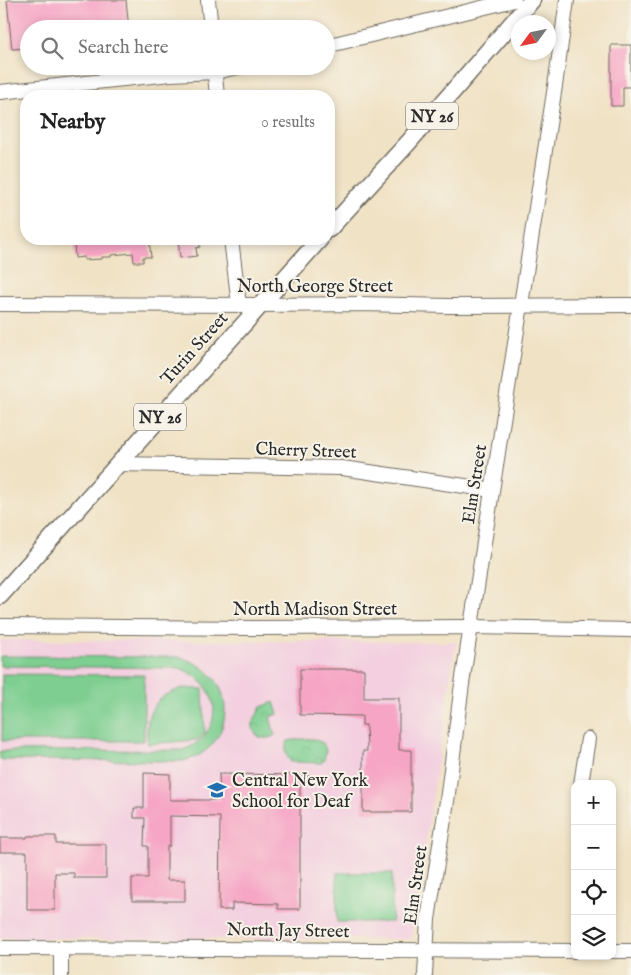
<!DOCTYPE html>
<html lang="en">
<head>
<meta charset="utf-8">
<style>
	:root { --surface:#fff; --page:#f2f2f2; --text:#222; --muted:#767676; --line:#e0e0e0 }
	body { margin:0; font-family:"IM FELL English",serif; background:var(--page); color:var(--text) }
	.controls { position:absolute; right:15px; bottom:15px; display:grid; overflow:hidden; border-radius:10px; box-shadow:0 2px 8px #0003 }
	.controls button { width:45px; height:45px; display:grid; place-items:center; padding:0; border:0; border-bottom:1px solid var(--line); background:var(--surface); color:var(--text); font:25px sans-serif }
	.compass { position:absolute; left:511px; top:15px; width:45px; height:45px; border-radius:50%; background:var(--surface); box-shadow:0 2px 8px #0003; rotate:237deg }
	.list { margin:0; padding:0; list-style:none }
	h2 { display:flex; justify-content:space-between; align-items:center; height:65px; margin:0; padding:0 20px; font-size:21px }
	h2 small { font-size:16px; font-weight:400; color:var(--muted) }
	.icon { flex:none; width:28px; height:28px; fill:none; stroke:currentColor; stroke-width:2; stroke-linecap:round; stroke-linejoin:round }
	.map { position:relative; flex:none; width:631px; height:975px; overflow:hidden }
	.search { position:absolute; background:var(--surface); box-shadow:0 2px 8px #0003; left:20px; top:20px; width:315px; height:55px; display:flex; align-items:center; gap:12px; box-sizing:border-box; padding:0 18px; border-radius:28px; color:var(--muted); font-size:19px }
	.panel { position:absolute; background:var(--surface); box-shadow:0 2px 8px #0003; left:20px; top:90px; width:315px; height:155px; border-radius:20px }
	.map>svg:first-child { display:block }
	.built { fill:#f3cfdf }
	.park { fill:url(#park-crowns); stroke:#547c5e }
	.pitch { fill:#7dce90; stroke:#547c5e }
	.building { fill:#f6a5c4 }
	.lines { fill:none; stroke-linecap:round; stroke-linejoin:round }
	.minor-casing { stroke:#706b61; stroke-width:16 }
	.major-casing { stroke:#706b61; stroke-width:19 }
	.minor { stroke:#fff; stroke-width:14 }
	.major { stroke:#fff; stroke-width:16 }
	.labels { text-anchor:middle; stroke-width:4; stroke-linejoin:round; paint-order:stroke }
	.shield { fill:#f7f3e8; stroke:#686764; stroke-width:1 }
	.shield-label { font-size:16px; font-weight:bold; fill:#2b2b2b }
	.street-label { font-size:18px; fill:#2b2b2b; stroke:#f7f3e8 }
	.poi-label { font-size:18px; fill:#2b2b2b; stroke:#f7f3e8; text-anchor:start }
</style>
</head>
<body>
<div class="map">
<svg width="631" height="975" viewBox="0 0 631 975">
	<defs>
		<pattern id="park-crowns" width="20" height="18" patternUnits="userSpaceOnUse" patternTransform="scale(1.25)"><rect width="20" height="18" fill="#7dce90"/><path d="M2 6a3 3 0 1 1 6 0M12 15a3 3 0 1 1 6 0" fill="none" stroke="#6cb17c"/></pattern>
	</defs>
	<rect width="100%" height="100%" fill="#f7f3e8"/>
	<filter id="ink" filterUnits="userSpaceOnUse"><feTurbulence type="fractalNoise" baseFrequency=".02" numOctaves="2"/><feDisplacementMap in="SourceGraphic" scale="10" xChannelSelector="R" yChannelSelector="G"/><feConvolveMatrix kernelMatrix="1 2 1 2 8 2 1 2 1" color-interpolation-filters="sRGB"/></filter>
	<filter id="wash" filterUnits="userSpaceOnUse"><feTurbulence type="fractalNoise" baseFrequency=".0096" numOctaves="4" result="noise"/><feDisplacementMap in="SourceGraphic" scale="20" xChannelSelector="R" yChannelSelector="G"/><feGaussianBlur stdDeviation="1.12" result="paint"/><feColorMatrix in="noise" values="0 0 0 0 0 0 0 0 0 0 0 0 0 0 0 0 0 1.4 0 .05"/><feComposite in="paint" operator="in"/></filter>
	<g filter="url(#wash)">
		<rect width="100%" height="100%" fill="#f0e2c5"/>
		<polygon class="built" points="0,640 456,642 411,939 0,938"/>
		<g class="park">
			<path d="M274 702 278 714 270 717 275 735C265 743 251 736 253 723 254 718 259 712 261 707Z"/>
			<path d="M300 739H314L323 743 326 750 324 761 321 763 291 762C285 754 284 750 288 741Z"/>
		</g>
		<g class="pitch">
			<path d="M0 656 180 657C191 661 202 665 210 674 234 697 228 737 201 754 196 758 189 759 183 761L0 760V751L183 750C227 733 222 683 179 668L0 666Z"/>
			<polygon points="2,674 144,675 144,741 2,741"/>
			<path d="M182 688 203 689 205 733 197 740 148 744C145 728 148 710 160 699 165 694 175 691 182 688Z"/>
			<rect x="337" y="873" width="55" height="49"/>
		</g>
		<g id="blocks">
			<g class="building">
				<polygon points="7,0 126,0 129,29 29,29 29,48 12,49"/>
				<polygon points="611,45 631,45 631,87 623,87 623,106 611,106"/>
				<polygon points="124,239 149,239 151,257 143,257 143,262 134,262 133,253 111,255 111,257 102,257 102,259 84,260 84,257 75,258 74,243 125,242"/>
				<polygon points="178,239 199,239 200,247 196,248 197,256 180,258"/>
				<polygon points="300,669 364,669 364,698 399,698 399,750 411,750 411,812 363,812 363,751 367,751 366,725 362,725 362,716 300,715"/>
				<polygon points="144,773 170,774 170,800 220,800 219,774 308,775 308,783 300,783 300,909 278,909 278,904 232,903 232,910 219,910 220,817 170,816 170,846 167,846 167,880 185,880 185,901 132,901 132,878 148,878 148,846 144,846 145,818 134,818 134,808 144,808"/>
				<polygon points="27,836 56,836 56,844 106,844 106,878 74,878 74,873 55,873 55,910 27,910 27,852 0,852 0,838 27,838"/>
			</g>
		</g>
	</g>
	<g filter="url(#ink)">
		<use href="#blocks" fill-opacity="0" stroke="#706b61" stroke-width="1"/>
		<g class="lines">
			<g class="minor-casing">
				<g id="minor">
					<polyline points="208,0 211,29"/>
					<polyline points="326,46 514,0"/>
					<polyline points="214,66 217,96"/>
					<polyline points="0,92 171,74 215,72 243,66"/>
					<polyline points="231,239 239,305"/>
					<polyline points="0,304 258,305 361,304 449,306 631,305"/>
					<polyline points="117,464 342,468 492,490"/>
					<polyline points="0,626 253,628 471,627 631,630"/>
					<polyline points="581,784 588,739"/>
					<polyline points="0,948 575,951"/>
					<polyline points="61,948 61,975"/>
					<polyline points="612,951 631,951"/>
					<polyline points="425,975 428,919 447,801 462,684 555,86 567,0"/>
				</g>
			</g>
			<g class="major-casing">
				<g id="major">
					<polyline points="329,229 408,143 532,0"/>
					<polyline points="0,596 320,239"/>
				</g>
			</g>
			<use href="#minor" class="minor"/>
			<use href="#major" class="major"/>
		</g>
	</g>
	<defs>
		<g id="school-bare" transform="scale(1.5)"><path d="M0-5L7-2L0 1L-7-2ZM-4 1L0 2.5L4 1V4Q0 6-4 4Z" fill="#1f6fb2" stroke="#f7f3e8" stroke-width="2.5" paint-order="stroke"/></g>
	</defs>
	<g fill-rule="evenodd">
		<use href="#school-bare" x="217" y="790"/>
	</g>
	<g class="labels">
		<g class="shield">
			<rect x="406" y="102.5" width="52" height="27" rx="4"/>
			<rect x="134" y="403.5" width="52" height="27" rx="4"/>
		</g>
		<g class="shield-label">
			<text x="432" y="122">NY 26</text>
			<text x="160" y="423">NY 26</text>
		</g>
		<g class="street-label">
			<text x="315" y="292">North George Street</text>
			<text transform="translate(194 348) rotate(-48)" y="6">Turin Street</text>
			<text transform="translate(306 450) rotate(2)" y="6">Cherry Street</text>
			<text transform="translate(474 484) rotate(-81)" y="6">Elm Street</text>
			<text x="315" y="615">North Madison Street</text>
			<text transform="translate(415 885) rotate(-82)" y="6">Elm Street</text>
			<text transform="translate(288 930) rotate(1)" y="6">North Jay Street</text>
		</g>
		<g class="poi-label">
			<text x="232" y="786">Central New York<tspan x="232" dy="21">School for Deaf</tspan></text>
		</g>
	</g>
</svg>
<div class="controls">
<button>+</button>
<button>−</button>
<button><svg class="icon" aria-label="locate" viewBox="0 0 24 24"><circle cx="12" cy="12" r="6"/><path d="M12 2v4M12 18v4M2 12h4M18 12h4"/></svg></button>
<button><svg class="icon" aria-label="layers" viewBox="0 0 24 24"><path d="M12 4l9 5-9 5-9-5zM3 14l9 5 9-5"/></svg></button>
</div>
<svg class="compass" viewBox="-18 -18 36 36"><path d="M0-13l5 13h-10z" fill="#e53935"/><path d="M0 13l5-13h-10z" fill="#767676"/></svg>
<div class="search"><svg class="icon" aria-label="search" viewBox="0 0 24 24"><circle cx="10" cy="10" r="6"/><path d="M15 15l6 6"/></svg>Search here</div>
<section class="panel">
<h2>Nearby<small>0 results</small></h2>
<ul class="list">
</ul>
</section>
</div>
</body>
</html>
